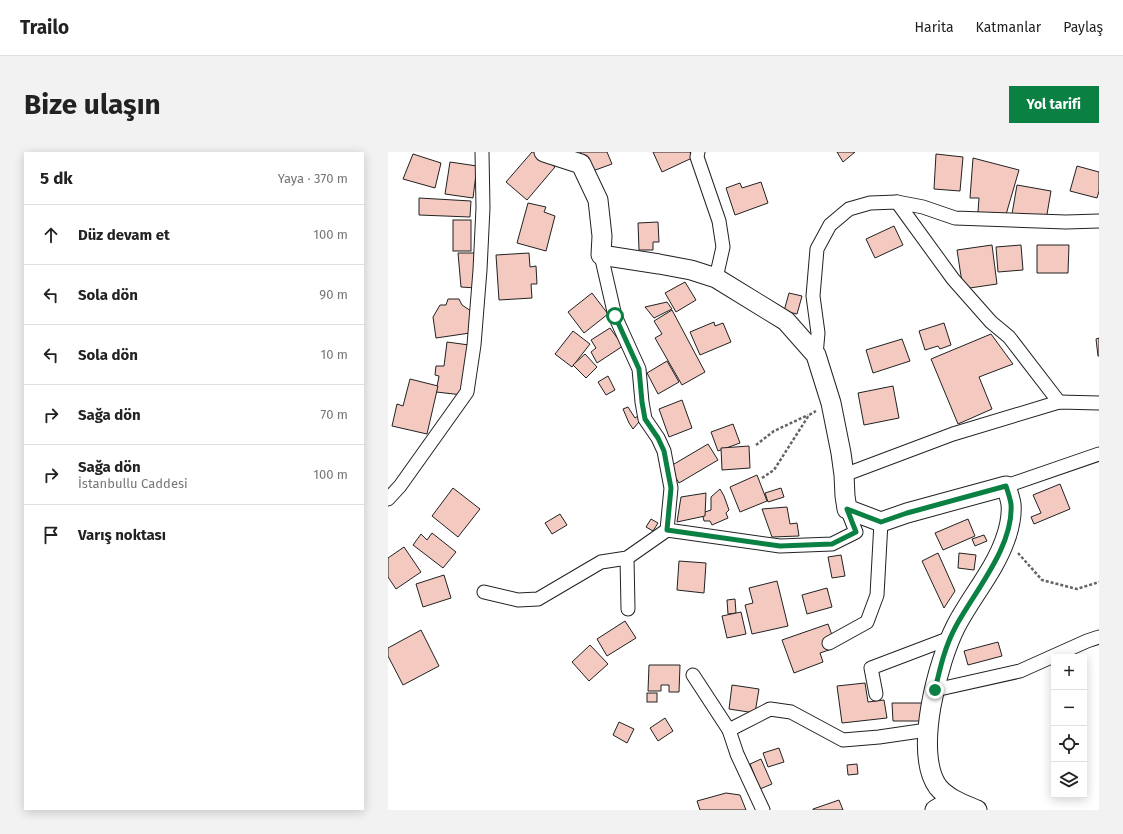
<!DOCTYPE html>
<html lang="tr">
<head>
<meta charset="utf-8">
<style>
	:root { --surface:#fff; --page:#f2f2f2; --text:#222; --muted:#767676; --line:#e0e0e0; --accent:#0b8043 }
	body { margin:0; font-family:"Fira Sans",sans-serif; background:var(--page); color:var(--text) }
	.controls { position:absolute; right:12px; bottom:12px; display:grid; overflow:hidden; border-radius:0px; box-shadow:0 2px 10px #0003 }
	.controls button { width:36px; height:36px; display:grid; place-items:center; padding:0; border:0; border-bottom:1px solid var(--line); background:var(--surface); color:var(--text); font:20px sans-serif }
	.stop { position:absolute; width:12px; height:12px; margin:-9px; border:3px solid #0b8043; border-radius:50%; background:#fff }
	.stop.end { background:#0b8043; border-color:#fff; box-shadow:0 1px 4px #0008 }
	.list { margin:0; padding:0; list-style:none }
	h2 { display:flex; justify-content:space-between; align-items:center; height:52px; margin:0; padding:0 16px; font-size:17px }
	h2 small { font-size:13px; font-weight:400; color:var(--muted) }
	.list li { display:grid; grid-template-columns:26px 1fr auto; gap:12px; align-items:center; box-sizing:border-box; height:60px; padding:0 16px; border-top:1px solid var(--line) }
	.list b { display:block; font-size:15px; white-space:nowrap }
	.list p { margin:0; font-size:13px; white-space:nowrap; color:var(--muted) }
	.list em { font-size:13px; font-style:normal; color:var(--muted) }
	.icon { flex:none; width:22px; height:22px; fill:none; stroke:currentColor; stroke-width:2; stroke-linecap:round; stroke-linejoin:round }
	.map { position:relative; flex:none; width:711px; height:658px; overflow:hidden; border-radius:0px }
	header { display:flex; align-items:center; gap:24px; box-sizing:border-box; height:56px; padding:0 20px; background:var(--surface); border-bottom:1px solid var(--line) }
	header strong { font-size:19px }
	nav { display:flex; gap:22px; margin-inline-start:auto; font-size:14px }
	.intro { display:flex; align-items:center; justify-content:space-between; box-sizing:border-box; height:96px; padding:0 24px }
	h1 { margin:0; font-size:28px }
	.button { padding:10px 18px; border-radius:0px; background:var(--accent); color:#fff; font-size:14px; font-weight:700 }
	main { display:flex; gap:24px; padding:0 24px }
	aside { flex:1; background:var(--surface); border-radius:0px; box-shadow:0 2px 10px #0003 }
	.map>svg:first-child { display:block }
	.building { fill:#f3c9c0; stroke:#222 }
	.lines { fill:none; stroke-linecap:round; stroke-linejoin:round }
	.street-casing { stroke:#222; stroke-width:15 }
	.secondary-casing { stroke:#222; stroke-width:21 }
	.path { stroke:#646464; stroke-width:2.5; stroke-dasharray:3 2; stroke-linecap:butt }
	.street { stroke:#fff; stroke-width:13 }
	.secondary { stroke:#fff; stroke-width:19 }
	.route { stroke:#0b8043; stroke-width:5 }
</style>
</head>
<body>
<header>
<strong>Trailo</strong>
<nav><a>Harita</a><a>Katmanlar</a><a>Paylaş</a></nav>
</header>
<div class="intro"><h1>Bize ulaşın</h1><a class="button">Yol tarifi</a></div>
<main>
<aside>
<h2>5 dk<small>Yaya · 370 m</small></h2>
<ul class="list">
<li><svg class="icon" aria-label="ahead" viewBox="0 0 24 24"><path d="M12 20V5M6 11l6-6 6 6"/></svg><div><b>Düz devam et</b></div><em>100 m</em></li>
<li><svg class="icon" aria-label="left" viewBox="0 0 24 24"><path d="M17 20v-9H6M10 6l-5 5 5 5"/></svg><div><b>Sola dön</b></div><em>90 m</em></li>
<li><svg class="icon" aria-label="left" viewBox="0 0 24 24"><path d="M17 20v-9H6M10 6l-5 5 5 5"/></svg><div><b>Sola dön</b></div><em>10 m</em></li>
<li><svg class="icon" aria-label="right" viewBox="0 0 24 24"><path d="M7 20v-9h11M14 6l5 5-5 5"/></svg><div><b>Sağa dön</b></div><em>70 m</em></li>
<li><svg class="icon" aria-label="right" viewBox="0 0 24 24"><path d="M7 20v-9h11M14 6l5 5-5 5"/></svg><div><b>Sağa dön</b><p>İstanbullu Caddesi</p></div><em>100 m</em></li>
<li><svg class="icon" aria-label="arrive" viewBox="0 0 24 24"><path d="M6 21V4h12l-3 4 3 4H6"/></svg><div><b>Varış noktası</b></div></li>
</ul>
</aside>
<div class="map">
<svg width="711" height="658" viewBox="0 0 711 658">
	<rect width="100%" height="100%" fill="#fff"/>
	<g class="building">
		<polygon points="144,0 149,0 167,15 139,48 118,30"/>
		<polygon points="192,0 219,0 224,12 199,21"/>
		<polygon points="265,0 302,0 304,6 274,20"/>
		<polygon points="449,0 467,0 455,10"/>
		<polygon points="25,2 53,11 47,36 15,27"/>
		<polygon points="548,2 575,5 572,39 546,37"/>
		<polygon points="585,6 631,18 617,66 590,60 591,46 582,46"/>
		<polygon points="62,10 89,14 85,46 57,42"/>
		<polygon points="689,14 711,20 711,39 709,46 682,39"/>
		<polygon points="373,30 380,51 347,63 338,36 352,31 354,36"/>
		<polygon points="629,33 663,39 658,68 624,62"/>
		<polygon points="31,46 83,49 82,65 31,63"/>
		<polygon points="140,51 158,55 156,60 167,64 158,99 129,91"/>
		<rect x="65" y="68" width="18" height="31"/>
		<polygon points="270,70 271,90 265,90 265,98 251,98 250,71"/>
		<polygon points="506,74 515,93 487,106 478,87"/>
		<polygon points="604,93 609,132 575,137 569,98"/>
		<polygon points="633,93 635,118 610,120 608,95"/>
		<polygon points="649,93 681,93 680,121 649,121"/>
		<polygon points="70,101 89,101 88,136 73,135"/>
		<polygon points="141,101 142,115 148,114 149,132 143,132 144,146 111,148 108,103"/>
		<polygon points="297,130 308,148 288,160 277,141"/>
		<polygon points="204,141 220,162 196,181 180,160"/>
		<polygon points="401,141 414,144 409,162 396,159"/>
		<polygon points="60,147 71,147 74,153 83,159 82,181 48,186 45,165 52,153 58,153"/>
		<polygon points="279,150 284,157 266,166 257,155"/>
		<polygon points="284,158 317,220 294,233 267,186 274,182 266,169"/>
		<polygon points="326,170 327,174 335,171 343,190 312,203 302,180"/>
		<polygon points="556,171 563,193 552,197 550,194 537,198 531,179"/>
		<polygon points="222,176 235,194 209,211 203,200 208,196 203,188"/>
		<polygon points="185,179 202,192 184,215 167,202"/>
		<polygon points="603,182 625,212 591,225 604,257 570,272 543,207"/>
		<polygon points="711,186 711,204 710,204 708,187"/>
		<polygon points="514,187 522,209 485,221 478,198"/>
		<polygon points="59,190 81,193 75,243 48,240 51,224 47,223 48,214 56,214"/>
		<polygon points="197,202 209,215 198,226 185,213"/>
		<polygon points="279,209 291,230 270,242 259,221"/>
		<polygon points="220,224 227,238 218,243 210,230"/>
		<polygon points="22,227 50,234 39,282 4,274 9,252 15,254"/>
		<polygon points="505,234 511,266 476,273 470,241"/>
		<polygon points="294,248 304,276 281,285 271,257"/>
		<polygon points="240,255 247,266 250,264 251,270 245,277 241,271 235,257"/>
		<polygon points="345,272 352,291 330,299 323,280"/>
		<polygon points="320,292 330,308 291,331 281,315"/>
		<polygon points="361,294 362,316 334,318 333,296"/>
		<polygon points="369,323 379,349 352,360 342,335"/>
		<polygon points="672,332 682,357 646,372 643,365 653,361 645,343"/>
		<polygon points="65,336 92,357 70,385 44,364"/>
		<polygon points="393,336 396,345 380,350 377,341"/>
		<polygon points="332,337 336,344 341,358 338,361 340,366 324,373 322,369 316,369 314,361 323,358 323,345"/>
		<polygon points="318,341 317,364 289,370 293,345"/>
		<polygon points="399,355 402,372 409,371 411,384 384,385 374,357"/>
		<polygon points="172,362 179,373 164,382 157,371"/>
		<polygon points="263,367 270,371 265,379 258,375"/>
		<polygon points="580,367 587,384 555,398 547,381"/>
		<polygon points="44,381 68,400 55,416 25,393 33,382 39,388"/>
		<polygon points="596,383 599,389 587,394 584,387"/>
		<polygon points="16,395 33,420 8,437 0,425 0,406"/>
		<polygon points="550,401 567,439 556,456 534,409"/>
		<polygon points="571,401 588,403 586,418 570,416"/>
		<polygon points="453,403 457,424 444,426 440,405"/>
		<polygon points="291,409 318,411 316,441 289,438"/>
		<polygon points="56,423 63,446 35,455 28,432"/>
		<polygon points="389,429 400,474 364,482 357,453 365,451 361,436"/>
		<polygon points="439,436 444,455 419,462 414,443"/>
		<polygon points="347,447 348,461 340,462 339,448"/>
		<polygon points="353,460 358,482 339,486 334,464"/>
		<polygon points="237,469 248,486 219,504 209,487"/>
		<polygon points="440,472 445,486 438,489 441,498 432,501 435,510 406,521 394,488"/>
		<polygon points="33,478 51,514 15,533 0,504 0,496"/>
		<polygon points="610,490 614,504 580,513 576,499"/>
		<polygon points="202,493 220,512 201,529 184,510"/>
		<polygon points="261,513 292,513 291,540 281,540 281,533 273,533 273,539 260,539"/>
		<polygon points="477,531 480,550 496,548 499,566 454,571 449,534"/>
		<polygon points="344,533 371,537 367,561 341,557"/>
		<rect x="259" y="541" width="10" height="9"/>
		<polygon points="504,551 534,551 534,569 505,569"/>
		<polygon points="277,566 285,579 270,589 262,576"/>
		<polygon points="231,570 246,577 239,591 225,583"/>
		<polygon points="391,596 396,610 380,615 375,601"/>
		<polygon points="373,607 384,632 372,637 362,612"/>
		<polygon points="469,612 470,622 460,623 459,613"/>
		<polygon points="338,641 352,643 358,658 312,658 309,649"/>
		<polygon points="451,648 455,658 425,658 425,657"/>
	</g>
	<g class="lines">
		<g class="street-casing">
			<g id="street">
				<polyline points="310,0 309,5 331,69 335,95 328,126"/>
				<polyline points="509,50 565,127 603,170 621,185 671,250"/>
				<polyline points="213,103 227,164 251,217 254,250 257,267 270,286 276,299 283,336 279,378 392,394 444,392 468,380 459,357"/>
				<polyline points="428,203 430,181 425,144 429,97 442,73 461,57 482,51 509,50 535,55 567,66 678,70 711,69"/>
				<polyline points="456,323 565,282 671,250 711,251"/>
				<polyline points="618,334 711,302"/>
				<polyline points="0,347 12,334 79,240 86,193 92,118 95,56 94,0"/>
				<polyline points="239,406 240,457"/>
				<polyline points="96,440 130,448 150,447 213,410 239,406 279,378"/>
				<polyline points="441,491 479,470 489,443 493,370"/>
				<polyline points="305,523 341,578 349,602 375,658"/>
				<polyline points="547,538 632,519 699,489 711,485"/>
				<polyline points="488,542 483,516 562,486"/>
				<polyline points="341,578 382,557 403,560 455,588 491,585 539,578"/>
			</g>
		</g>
		<g class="secondary-casing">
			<g id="secondary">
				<path d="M156 0 193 12 210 48 214 84 213 103 271 112 303 118 328 126 398 169 428 203 443 251 453 301 456 323 457 344 459 357 493 370 519 361 618 334C620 340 622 346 623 352 624 363 621 377 617 388 606 419 583 445 568 474 550 509 525 601 550 635 560 647 575 652 589 658"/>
				<polyline points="547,658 564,648"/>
			</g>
		</g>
		<g class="path">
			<polyline points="368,293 386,279 420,263"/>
			<polyline points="374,326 386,318 421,263 428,259"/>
			<polyline points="630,401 654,428 689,437 711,430"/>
		</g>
		<use href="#street" class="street"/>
		<use href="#secondary" class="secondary"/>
	</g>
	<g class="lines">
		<path class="route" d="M227 164 251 217 254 250 257 267 270 286 276 299 283 336 279 378 392 394 444 392 468 380 459 357 493 370 519 361 618 334C620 340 622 346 623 352 626 394 587 439 568 474 557 494 552 516 547 538"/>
	</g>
</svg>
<div class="controls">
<button>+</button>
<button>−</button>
<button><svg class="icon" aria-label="locate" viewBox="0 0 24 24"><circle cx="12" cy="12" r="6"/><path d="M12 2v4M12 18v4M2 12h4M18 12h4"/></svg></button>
<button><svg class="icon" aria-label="layers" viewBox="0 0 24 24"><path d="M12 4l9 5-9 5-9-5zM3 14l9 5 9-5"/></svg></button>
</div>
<div class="stop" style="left:227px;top:164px"></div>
<div class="stop end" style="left:547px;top:538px"></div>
</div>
</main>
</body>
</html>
